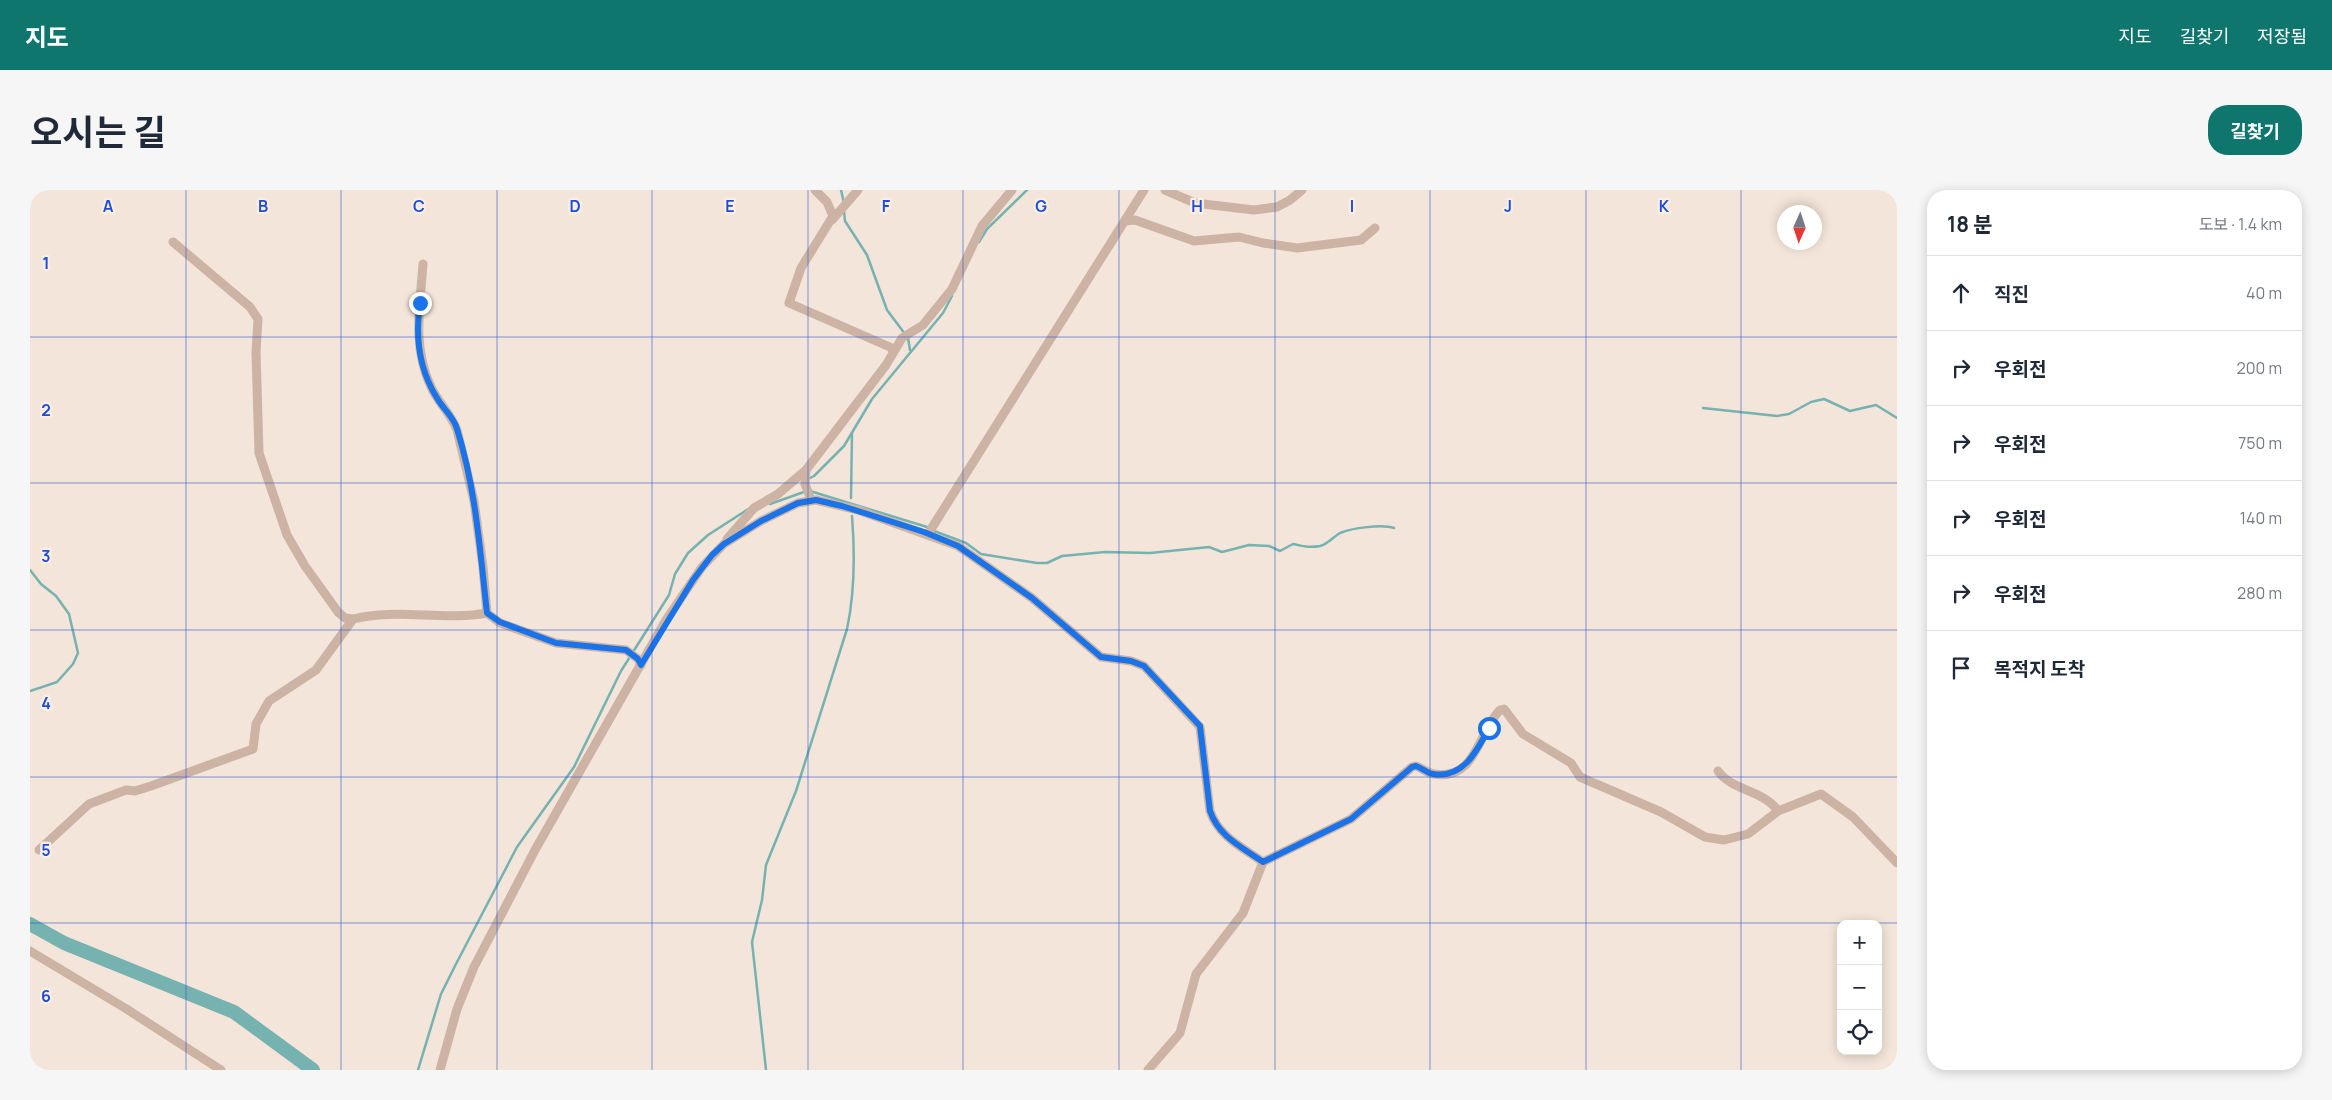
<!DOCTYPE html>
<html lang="ko">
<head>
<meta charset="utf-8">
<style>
	:root { --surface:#fff; --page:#f6f6f7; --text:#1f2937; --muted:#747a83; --line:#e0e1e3; --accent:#0f766e }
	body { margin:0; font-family:Manrope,"Noto Sans KR",sans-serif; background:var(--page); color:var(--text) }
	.controls { position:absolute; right:15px; bottom:15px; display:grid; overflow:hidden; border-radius:10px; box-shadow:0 2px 12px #0003 }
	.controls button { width:45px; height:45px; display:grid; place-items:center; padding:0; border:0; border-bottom:1px solid var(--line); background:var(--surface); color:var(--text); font:25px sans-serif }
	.compass { position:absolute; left:1747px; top:15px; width:45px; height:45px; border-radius:50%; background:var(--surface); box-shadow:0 2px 12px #0003; rotate:183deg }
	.stop { position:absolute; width:15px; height:15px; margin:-11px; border:4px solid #1a73e8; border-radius:50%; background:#fff }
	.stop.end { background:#1a73e8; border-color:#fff; box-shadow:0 1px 5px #0008 }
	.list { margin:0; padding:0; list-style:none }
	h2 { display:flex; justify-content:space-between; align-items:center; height:65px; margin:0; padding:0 20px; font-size:21px }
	h2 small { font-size:16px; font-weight:400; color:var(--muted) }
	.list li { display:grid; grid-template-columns:32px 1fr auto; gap:15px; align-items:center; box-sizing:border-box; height:75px; padding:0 20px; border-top:1px solid var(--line) }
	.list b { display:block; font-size:19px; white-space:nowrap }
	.list em { font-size:16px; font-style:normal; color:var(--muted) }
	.icon { flex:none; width:28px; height:28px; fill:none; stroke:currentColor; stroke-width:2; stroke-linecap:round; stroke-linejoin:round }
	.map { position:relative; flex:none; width:1867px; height:880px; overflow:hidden; border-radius:20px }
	header { display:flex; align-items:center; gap:30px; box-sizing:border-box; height:70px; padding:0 25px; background:var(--accent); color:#fff }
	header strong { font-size:24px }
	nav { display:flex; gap:28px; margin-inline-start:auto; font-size:18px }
	.intro { display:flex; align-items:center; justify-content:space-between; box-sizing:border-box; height:120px; padding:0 30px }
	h1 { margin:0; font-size:35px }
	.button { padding:12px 22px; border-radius:20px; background:var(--accent); color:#fff; font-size:18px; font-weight:700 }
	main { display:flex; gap:30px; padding:0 30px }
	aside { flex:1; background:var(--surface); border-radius:20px; box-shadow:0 2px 12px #0003 }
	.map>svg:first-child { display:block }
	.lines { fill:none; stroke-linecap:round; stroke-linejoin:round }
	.stream { stroke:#76b2b0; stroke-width:2.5 }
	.river { stroke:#76b2b0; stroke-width:14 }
	.minor { stroke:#ccb3a4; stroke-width:9 }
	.route { stroke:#1a73e8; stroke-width:6 }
	.grid { fill:none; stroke:#1d4ed8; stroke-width:1; stroke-opacity:0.55 }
	.grid-label { font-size:16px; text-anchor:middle; font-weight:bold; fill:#1d4ed8; stroke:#fbefe5; stroke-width:4.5; stroke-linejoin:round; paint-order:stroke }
</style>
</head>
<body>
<header>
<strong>지도</strong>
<nav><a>지도</a><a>길찾기</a><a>저장됨</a></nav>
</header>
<div class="intro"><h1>오시는 길</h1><a class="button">길찾기</a></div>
<main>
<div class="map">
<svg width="1867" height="880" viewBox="0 0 1867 880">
	<rect width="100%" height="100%" fill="#f3e5d9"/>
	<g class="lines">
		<g class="stream">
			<polyline points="811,0 814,13"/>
			<polyline points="814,21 815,31 837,65 857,120 878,148 880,160"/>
			<polyline points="949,52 957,39 997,0"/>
			<polyline points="1673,218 1747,226 1759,224 1781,212 1794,209 1820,221 1846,215 1867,228"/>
			<polyline points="778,289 784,286 814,256 842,209 913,123 922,106"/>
			<polyline points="780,301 897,337"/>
			<polyline points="821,308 822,243"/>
			<polyline points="740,314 774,302"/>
			<path d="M904 341 936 353 951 364 1007 373H1017L1032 366 1075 362 1120 363 1179 357 1192 362 1219 355 1239 356 1250 361 1263 354C1273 356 1279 358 1290 356 1298 354 1303 347 1310 343 1322 338 1352 334 1364 338"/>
			<polyline points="0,380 11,394 26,406 39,424 48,463 43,474 27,492 0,501"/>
			<polyline points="388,880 411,804 426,774 487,657 544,577 591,481 639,405 645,384 658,363 678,345 720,318"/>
			<path d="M736 880 722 752 732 710 736 675 766 601 817 439C825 402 825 364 822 326"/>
		</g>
		<polyline class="river" points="0,734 34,753 204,822 283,880"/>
		<g class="minor">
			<polyline points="785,0 797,12 803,26 771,78 759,113 862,158 863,162"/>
			<polyline points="1135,0 1165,13 1224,20 1247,17 1260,10 1272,0"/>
			<polyline points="802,30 828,0"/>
			<polyline points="1095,31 1105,30 1164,51 1209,47 1233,53 1267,58 1331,50 1345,38"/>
			<polyline points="143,52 220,117 228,129 226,162 229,263 257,345 275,376 308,422 315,428 323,429"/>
			<path d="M393 74C390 116 382 157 401 197 408 212 421 224 427 240L444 311 453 377 457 423 470 433 526 453 596 460 608 469 611 475"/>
			<polyline points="776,280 775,294 781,310"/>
			<polyline points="898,344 1114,0"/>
			<polyline points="697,349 724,318 748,304 776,280 856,175 872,148 893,135 922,99 952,36 982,0"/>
			<path d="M1688 581C1702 601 1734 600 1748 621"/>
			<path d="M9 660 59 614 96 600 105 601 121 596 223 559 226 534 239 511 286 480 323 429C367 418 413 431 457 423"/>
			<polyline points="0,761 95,818 191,880"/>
			<path d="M410 880 427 819 444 777 505 660 636 430 672 377 694 354 731 331 768 313 786 310 828 320 928 356 1002 408 1071 467 1101 471 1114 476 1170 537 1180 621C1189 647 1212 657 1233 672"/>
			<path d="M1118 880 1150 843 1166 784 1213 723 1233 672 1321 629 1382 577 1386 576C1392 578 1397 583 1404 584 1447 591 1448 541 1470 520L1474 519 1493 544 1541 573 1550 587 1631 622 1675 647 1694 650 1718 644 1748 621 1791 604 1823 627 1867 673"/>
		</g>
	</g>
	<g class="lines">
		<path class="route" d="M390 113C385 146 389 179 407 208 413 219 424 227 427 239 446 299 450 361 457 423L470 432 526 453 596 460 608 469 611 475 663 390 682 365 694 354 731 331 768 313 786 310 812 316 894 342 928 356 1002 408 1071 467 1101 471 1114 476 1170 536 1180 621C1189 647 1212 657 1233 672L1321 629 1382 577 1386 576C1392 578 1397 583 1403 584 1433 589 1447 561 1459 538"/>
	</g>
	<path class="grid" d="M156 0V880M311 0V880M467 0V880M622 0V880M778 0V880M933 0V880M1089 0V880M1245 0V880M1400 0V880M1556 0V880M1711 0V880M0 147H1867M0 293H1867M0 440H1867M0 587H1867M0 733H1867"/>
	<g class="grid-label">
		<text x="78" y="22">A</text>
		<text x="233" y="22">B</text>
		<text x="389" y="22">C</text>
		<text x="545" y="22">D</text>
		<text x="700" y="22">E</text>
		<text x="856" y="22">F</text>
		<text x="1011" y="22">G</text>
		<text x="1167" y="22">H</text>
		<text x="1322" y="22">I</text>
		<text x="1478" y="22">J</text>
		<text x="1634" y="22">K</text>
		<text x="16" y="79">1</text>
		<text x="16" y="226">2</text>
		<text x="16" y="372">3</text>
		<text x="16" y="519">4</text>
		<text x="16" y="666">5</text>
		<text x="16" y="812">6</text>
	</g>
</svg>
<div class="controls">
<button>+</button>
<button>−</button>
<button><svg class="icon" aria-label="locate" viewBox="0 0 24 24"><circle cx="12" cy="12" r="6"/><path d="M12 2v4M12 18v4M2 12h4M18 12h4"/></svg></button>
</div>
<svg class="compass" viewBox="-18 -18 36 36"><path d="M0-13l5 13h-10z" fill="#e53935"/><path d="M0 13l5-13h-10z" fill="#747a83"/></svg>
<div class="stop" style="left:1459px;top:538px"></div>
<div class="stop end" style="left:390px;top:113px"></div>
</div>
<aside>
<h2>18 분<small>도보 · 1.4 km</small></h2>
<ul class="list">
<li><svg class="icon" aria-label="ahead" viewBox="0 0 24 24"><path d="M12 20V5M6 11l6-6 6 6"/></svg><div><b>직진</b></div><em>40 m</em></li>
<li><svg class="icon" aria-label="right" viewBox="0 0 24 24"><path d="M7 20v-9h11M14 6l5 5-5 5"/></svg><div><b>우회전</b></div><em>200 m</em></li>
<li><svg class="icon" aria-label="right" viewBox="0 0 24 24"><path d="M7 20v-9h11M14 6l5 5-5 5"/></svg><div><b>우회전</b></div><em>750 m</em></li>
<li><svg class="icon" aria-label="right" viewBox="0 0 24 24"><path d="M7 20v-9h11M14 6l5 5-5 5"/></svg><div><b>우회전</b></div><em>140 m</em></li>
<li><svg class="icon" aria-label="right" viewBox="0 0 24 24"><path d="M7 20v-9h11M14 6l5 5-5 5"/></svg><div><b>우회전</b></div><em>280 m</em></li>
<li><svg class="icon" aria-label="arrive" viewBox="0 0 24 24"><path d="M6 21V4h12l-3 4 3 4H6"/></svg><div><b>목적지 도착</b></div></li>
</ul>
</aside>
</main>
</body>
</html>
